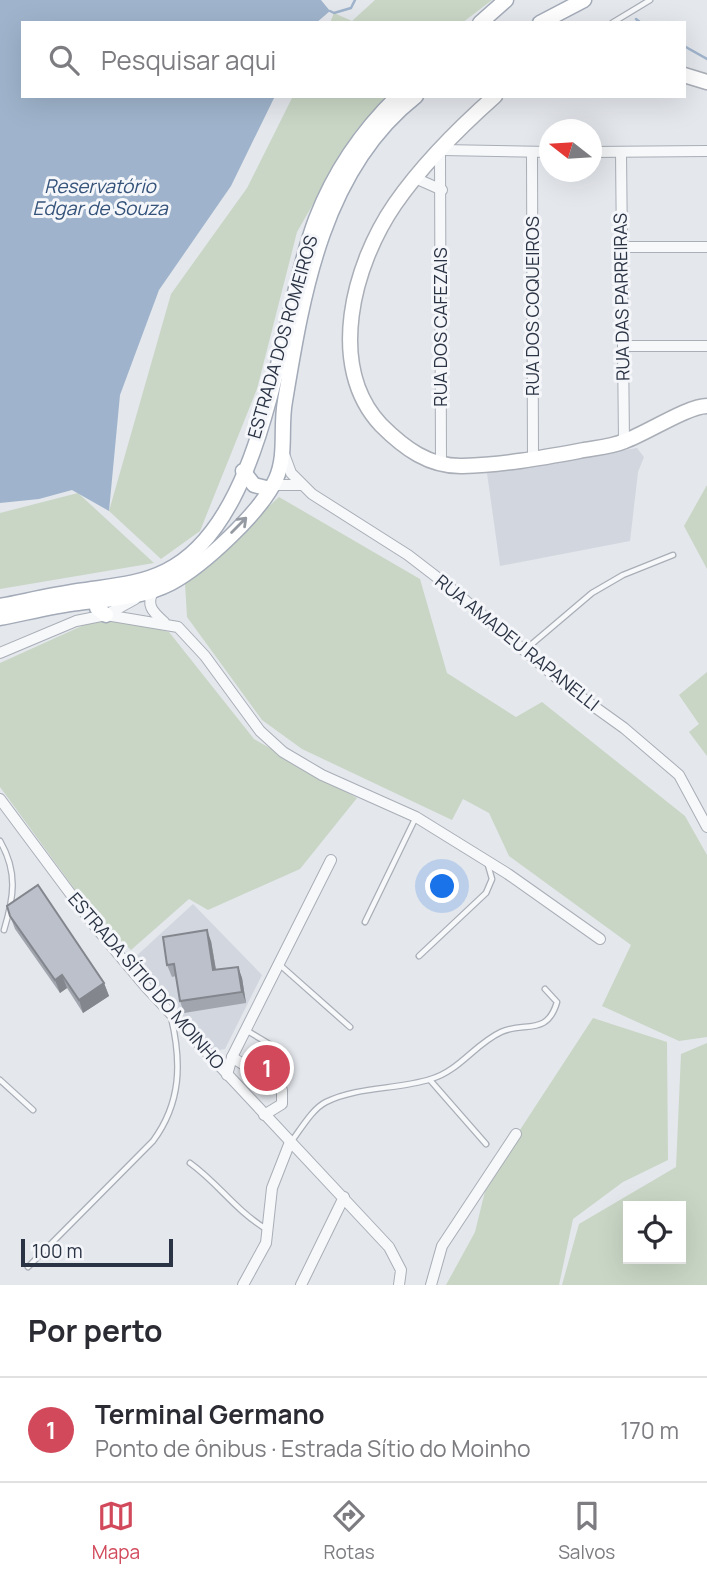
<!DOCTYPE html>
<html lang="pt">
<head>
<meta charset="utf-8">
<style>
	:root { --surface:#fff; --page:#f2f2f3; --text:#2b2b33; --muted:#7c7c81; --line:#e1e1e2; --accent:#d1495b }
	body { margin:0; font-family:Manrope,sans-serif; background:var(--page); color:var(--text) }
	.controls { position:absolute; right:21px; bottom:21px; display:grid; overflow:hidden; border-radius:0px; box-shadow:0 7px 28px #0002 }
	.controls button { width:63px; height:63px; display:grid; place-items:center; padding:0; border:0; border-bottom:2px solid var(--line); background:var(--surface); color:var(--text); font:35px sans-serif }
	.compass { position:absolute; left:539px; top:119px; width:63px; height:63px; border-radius:50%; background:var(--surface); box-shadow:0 7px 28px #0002; rotate:287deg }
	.scale { position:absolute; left:21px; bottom:18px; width:152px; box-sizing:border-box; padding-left:7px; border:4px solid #2b3445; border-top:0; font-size:19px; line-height:24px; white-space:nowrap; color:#2b3445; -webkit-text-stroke:5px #f4f6f9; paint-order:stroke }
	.you { position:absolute; left:443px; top:887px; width:24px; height:24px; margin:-18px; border:5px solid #fff; border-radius:50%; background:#1a73e8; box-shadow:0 0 0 10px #1a73e833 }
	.badge { display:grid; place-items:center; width:46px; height:46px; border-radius:50%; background:var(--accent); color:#fff; font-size:23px; font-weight:700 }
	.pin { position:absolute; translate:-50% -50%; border:4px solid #fff; box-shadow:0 2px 7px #0006 }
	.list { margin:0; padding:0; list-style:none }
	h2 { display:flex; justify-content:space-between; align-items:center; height:91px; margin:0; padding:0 28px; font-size:30px }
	h2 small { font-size:23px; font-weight:400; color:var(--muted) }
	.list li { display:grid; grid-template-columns:46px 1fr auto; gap:21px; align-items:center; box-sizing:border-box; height:105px; padding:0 28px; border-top:2px solid var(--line) }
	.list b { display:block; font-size:26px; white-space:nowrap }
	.list p { margin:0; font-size:23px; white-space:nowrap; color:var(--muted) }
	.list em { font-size:23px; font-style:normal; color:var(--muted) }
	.icon { flex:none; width:38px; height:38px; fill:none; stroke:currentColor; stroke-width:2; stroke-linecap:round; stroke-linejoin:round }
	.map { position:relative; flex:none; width:707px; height:1285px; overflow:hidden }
	.search { position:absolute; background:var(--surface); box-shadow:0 7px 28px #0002; left:21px; right:21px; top:21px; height:77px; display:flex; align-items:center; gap:18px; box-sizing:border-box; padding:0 24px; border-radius:0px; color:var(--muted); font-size:26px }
	.sheet { height:196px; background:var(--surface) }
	nav { display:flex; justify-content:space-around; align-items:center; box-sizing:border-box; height:98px; border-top:2px solid var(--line); background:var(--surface); font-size:19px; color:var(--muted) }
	nav a { display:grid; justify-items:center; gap:4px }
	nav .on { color:var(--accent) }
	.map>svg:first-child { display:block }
	.built { fill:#d2d6de }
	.green { fill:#c9d6c5; fill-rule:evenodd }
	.water { fill:#9fb4cc }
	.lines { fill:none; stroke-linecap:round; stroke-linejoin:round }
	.stream { stroke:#9fb4cc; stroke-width:2.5 }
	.lane-casing { stroke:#a9aeb7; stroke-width:7 }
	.street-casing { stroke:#a9aeb7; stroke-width:12 }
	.secondary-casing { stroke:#a9aeb7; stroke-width:17 }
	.primary-casing { stroke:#a3abb8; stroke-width:17 }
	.lane { stroke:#f7f8fa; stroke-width:4.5 }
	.street { stroke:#f7f8fa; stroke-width:10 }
	.secondary { stroke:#fff; stroke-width:14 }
	.primary { stroke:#fff; stroke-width:14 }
	.wall { fill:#a1a5ae }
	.shaded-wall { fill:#83868d }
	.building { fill:#bbc0ca; stroke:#83868d; stroke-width:2 }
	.oneway { stroke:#959aa2 }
	.labels { text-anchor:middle; stroke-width:6; stroke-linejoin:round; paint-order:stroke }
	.street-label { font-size:18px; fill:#2b3445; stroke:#f4f6f9 }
	.water-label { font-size:19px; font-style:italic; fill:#34527a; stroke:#f4f6f9 }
</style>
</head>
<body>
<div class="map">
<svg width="707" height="1285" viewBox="0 0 707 1285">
	<rect width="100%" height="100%" fill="#e4e7ec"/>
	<g class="built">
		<polygon points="637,448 644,457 638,472 630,541 500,566 487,473"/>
		<polygon points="193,904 262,975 225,1049 214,1051 133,959"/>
	</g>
	<g class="green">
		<polygon points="375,0 492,0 462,23 330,23 334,13 352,21"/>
		<polygon points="293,96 386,96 354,133 297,232 257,389 200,531 161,559 109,511 171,294 247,188"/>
		<polygon points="707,485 707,569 684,526"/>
		<polygon points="78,493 154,563 0,589 0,513"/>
		<polygon points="279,497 420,579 447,673 516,717 542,702 685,816 707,855 707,1037 679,1041 602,1006 631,945 509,856 489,813 463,799 452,820 302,749 262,720 187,617 185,584"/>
		<polygon points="106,615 169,632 254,739 357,798 300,869 208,910 189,899 131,950 95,917 0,787 0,663"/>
		<polygon points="707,672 707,756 689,732 699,724 679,695"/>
		<polygon points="593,1018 667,1042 668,1160 623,1182 573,1219 559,1285 446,1285 475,1232 488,1179"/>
		<path d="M707 1043V1285H562L579 1224 676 1167 681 1054ZM628 1206H681V1259H628Z"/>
	</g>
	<polygon class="water" points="0,0 321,0 330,11 316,23 23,23 23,96 275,96 231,186 159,290 120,395 109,511 72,490 39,499 0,503"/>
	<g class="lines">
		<g class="stream">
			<polyline points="330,11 334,13 351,8 355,0"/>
			<polyline points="636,19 641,23"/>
			<polyline points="684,46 707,59"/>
		</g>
		<g class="lane-casing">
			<g id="lane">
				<polyline points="612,23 650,0"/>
				<polyline points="526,649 592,593 623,575 673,555"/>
				<path d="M0 841C18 872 14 897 4 930"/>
				<polyline points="365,922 416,817"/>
				<polyline points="419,956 486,893 492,879 488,865"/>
				<polyline points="280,965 350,1027"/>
				<polyline points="246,1030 271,1045"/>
				<polyline points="0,1080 33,1110"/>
				<polyline points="430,1080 486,1144"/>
				<path d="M291 1142C301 1129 312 1109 326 1102 359 1086 397 1090 431 1079 459 1071 475 1044 501 1032 524 1021 547 1037 557 1002L545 989"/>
				<path d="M190 1163C219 1184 234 1209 266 1229"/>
				<path d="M28 1267 153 1141C181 1103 182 1063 171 1017"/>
			</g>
		</g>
		<g class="street-casing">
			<g id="street">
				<polyline points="442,150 550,152"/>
				<polyline points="440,152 441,464"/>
				<polyline points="532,152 533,459"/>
				<polyline points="592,152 707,151"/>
				<polyline points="621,152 624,442"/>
				<polyline points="415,178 442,190"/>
				<polyline points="622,247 707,247"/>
				<polyline points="623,346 707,346"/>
				<polyline points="284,454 291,473 312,494 408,555 447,585 571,690 624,728 679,775 707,827"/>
				<polyline points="273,485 301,485"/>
				<path d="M154 590C145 605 153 612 164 622"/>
				<polyline points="106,615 178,627 205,656 260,731 283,752 322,775 416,817 508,874 600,939"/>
				<polyline points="0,653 76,621 106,615 135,599"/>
				<polyline points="0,799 93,924 145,986 389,1247 401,1270 399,1285"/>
				<polyline points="232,1057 282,1090 282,1104 264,1115"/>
				<polyline points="227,1075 232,1057 331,860"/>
				<polyline points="243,1285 266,1243 272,1188 290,1142"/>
				<polyline points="301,1285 344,1197"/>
				<polyline points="431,1285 442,1246 516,1134"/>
			</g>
		</g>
		<g class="secondary-casing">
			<g id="secondary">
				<polyline points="684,75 707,82"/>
				<path d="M495 96C459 128 422 165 395 204 353 265 326 366 381 425 404 448 429 467 463 466 502 465 541 458 579 451 594 448 611 447 625 441 647 433 688 406 707 406"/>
			</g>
		</g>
		<g class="primary-casing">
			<g id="primary">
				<polyline points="480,23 506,0"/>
				<polyline points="540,23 584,0"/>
				<polyline points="243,471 254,485 270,489"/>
				<polyline points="97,602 97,608 106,615"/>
				<path d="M0 606C26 601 52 595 78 591 109 586 138 585 166 571 268 521 279 317 316 219 334 172 362 131 398 96"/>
				<path d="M0 618C26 613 52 606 78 603 110 599 142 598 171 583 203 566 261 512 276 479 287 454 280 428 285 401 303 292 323 169 416 96"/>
			</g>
		</g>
		<use href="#lane" class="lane"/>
		<use href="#street" class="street"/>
		<use href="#secondary" class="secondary"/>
		<use href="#primary" class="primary"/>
	</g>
	<g class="wall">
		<polygon points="10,916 104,983 109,996 83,1013 67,988 60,993 15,929"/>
		<polygon points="211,941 216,970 238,967 242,978 246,1003 184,1013 180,1001 176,976 172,977 167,965"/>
	</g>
	<g class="shaded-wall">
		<polygon points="207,930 211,941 218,982 213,970"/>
		<polygon points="238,967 242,978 246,1003 242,992"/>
		<polygon points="62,975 67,988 60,993 55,980"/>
		<polygon points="104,983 109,996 83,1013 79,1000"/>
	</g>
	<g class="building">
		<polygon points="38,885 104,983 79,1000 62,975 55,980 10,916 7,906"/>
		<polygon points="207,930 213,970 238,967 242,992 180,1001 174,964 167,965 163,937"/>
	</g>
	<defs><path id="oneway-shaft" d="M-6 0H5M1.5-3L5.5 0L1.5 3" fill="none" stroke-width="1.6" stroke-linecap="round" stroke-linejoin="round" transform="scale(1.75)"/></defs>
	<use class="oneway" href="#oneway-shaft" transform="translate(239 525) rotate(-45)"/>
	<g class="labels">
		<g class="street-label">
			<text transform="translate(622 297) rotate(-91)" y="6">RUA DAS PARREIRAS</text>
			<text transform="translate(533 306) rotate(-90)" y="6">RUA DOS COQUEIROS</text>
			<text transform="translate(441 327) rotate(-90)" y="6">RUA DOS CAFEZAIS</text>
			<text transform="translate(283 337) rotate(-74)" y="6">ESTRADA DOS ROMEIROS</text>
			<text transform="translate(517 643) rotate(39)" y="6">RUA AMADEU RAPANELLI</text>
			<text transform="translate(146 981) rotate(49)" y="6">ESTRADA SÍTIO DO MOINHO</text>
		</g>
		<g class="water-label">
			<text x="100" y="193">Reservatório<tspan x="100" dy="22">Edgar de Souza</tspan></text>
		</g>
	</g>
</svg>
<div class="controls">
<button><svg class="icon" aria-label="locate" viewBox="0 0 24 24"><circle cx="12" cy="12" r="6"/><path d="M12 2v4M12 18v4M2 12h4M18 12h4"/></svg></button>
</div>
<svg class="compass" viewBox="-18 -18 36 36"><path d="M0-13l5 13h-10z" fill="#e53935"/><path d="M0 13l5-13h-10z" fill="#7c7c81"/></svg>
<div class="scale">100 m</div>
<div class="you"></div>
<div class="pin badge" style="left:267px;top:1068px">1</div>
<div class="search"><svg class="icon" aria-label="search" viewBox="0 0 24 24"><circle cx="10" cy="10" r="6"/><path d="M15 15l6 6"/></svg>Pesquisar aqui</div>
</div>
<section class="sheet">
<h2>Por perto<small></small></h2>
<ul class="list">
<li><span class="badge">1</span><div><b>Terminal Germano</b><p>Ponto de ônibus · Estrada Sítio do Moinho</p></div><em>170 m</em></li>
</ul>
</section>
<nav>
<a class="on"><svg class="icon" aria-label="map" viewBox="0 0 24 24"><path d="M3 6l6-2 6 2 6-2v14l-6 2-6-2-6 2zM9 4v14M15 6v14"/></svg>Mapa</a>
<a><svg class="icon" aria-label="directions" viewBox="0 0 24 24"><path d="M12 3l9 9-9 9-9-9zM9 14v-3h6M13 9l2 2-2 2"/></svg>Rotas</a>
<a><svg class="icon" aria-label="saved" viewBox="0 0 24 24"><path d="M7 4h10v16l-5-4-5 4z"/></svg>Salvos</a>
</nav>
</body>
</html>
